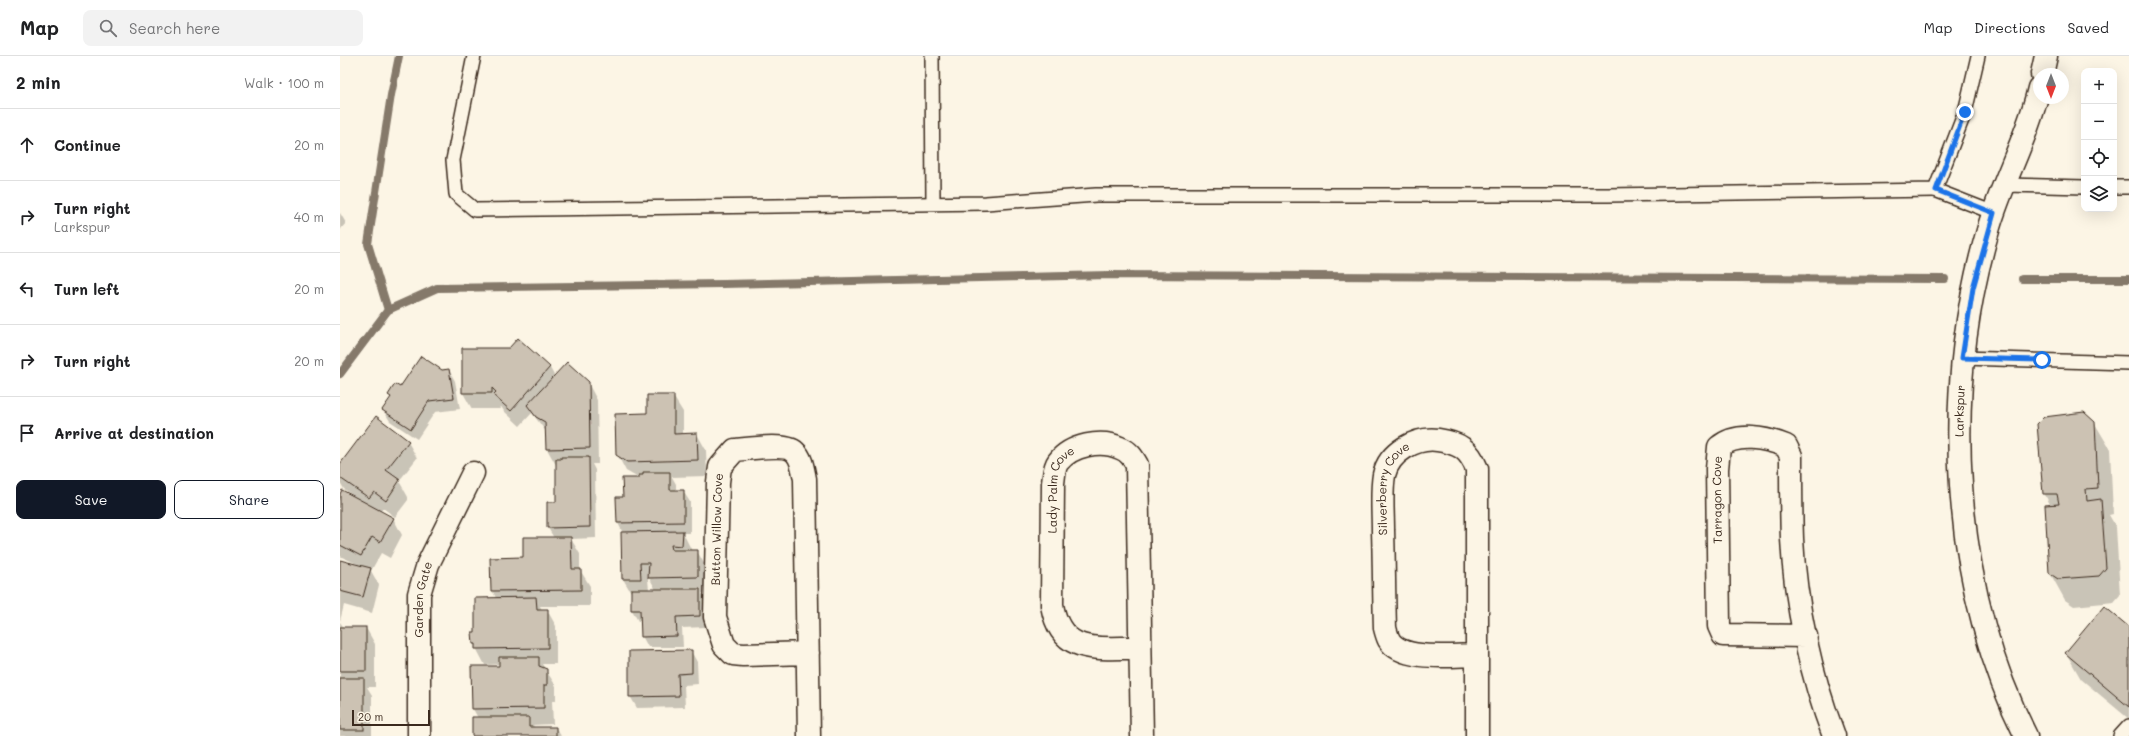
<!DOCTYPE html>
<html lang="en">
<head>
<meta charset="utf-8">
<style>
	:root { --surface:#fff; --page:#f2f2f2; --text:#202124; --muted:#757577; --line:#e0e0e0; --accent:#111827 }
	body { margin:0; font-family:Mali,sans-serif; background:var(--page); color:var(--text) }
	.controls { position:absolute; right:12px; top:12px; display:grid; overflow:hidden; border-radius:8px; box-shadow:0 4px 16px #0002 }
	.controls button { width:36px; height:36px; display:grid; place-items:center; padding:0; border:0; border-bottom:1px solid var(--line); background:var(--surface); color:var(--text); font:20px sans-serif }
	.compass { position:absolute; left:1693px; top:12px; width:36px; height:36px; border-radius:50%; background:var(--surface); box-shadow:0 4px 16px #0002; rotate:180deg }
	.scale { position:absolute; left:12px; bottom:10px; width:78px; box-sizing:border-box; padding-left:4px; border:2px solid #3b2a1e; border-top:0; font-size:11px; line-height:14px; white-space:nowrap; color:#3b2a1e; -webkit-text-stroke:3px #fcf5e5; paint-order:stroke }
	.stop { position:absolute; width:12px; height:12px; margin:-9px; border:3px solid #1a73e8; border-radius:50%; background:#fff }
	.stop.end { background:#1a73e8; border-color:#fff; box-shadow:0 1px 4px #0008 }
	.list { margin:0; padding:0; list-style:none }
	h2 { display:flex; justify-content:space-between; align-items:center; height:52px; margin:0; padding:0 16px; font-size:17px }
	h2 small { font-size:13px; font-weight:400; color:var(--muted) }
	.list li { display:grid; grid-template-columns:26px 1fr auto; gap:12px; align-items:center; box-sizing:border-box; height:72px; padding:0 16px; border-top:1px solid var(--line) }
	.list b { display:block; font-size:15px; white-space:nowrap }
	.list p { margin:0; font-size:13px; white-space:nowrap; color:var(--muted) }
	.list em { font-size:13px; font-style:normal; color:var(--muted) }
	.actions { display:flex; gap:8px; padding:12px 16px }
	.actions a { flex:1; padding:9px 0; border:1px solid var(--accent); border-radius:8px; text-align:center; font-size:14px; color:var(--accent) }
	.actions .main { background:var(--accent); color:#fff }
	.icon { flex:none; width:22px; height:22px; fill:none; stroke:currentColor; stroke-width:2; stroke-linecap:round; stroke-linejoin:round }
	.map { position:relative; flex:none; width:1789px; height:680px; overflow:hidden }
	header { display:flex; align-items:center; gap:24px; box-sizing:border-box; height:56px; padding:0 20px; background:var(--surface); border-bottom:1px solid var(--line) }
	header strong { font-size:19px }
	nav { display:flex; gap:22px; margin-inline-start:auto; font-size:14px }
	.search { width:280px; height:36px; background:var(--page); display:flex; align-items:center; gap:10px; box-sizing:border-box; padding:0 14px; border-radius:8px; color:var(--muted); font-size:15px }
	main { display:flex }
	aside { flex:1; background:var(--surface) }
	.map>svg:first-child { display:block }
	.shadow { fill:#0003; fill-rule:evenodd }
	.lines { fill:none; stroke-linecap:round; stroke-linejoin:round }
	.stream { stroke:#85796b; stroke-width:8 }
	.building { fill:#ccc2b3; stroke:#3b2a1e }
	.service-casing { stroke:#3b2a1e; stroke-width:16 }
	.minor-casing { stroke:#3b2a1e; stroke-width:25 }
	.service { stroke:#fcf5e5; stroke-width:13 }
	.minor { stroke:#fcf5e5; stroke-width:22 }
	.route { stroke:#1a73e8; stroke-width:5 }
	.labels { text-anchor:middle; stroke-width:4; stroke-linejoin:round; paint-order:stroke }
	.street-label { font-size:12px; fill:#3b2a1e; stroke:#fcf5e5 }
</style>
</head>
<body>
<header>
<strong>Map</strong>
<div class="search"><svg class="icon" aria-label="search" viewBox="0 0 24 24"><circle cx="10" cy="10" r="6"/><path d="M15 15l6 6"/></svg>Search here</div>
<nav><a>Map</a><a>Directions</a><a>Saved</a></nav>
</header>
<main>
<aside>
<h2>2 min<small>Walk · 100 m</small></h2>
<ul class="list">
<li><svg class="icon" aria-label="ahead" viewBox="0 0 24 24"><path d="M12 20V5M6 11l6-6 6 6"/></svg><div><b>Continue</b></div><em>20 m</em></li>
<li><svg class="icon" aria-label="right" viewBox="0 0 24 24"><path d="M7 20v-9h11M14 6l5 5-5 5"/></svg><div><b>Turn right</b><p>Larkspur</p></div><em>40 m</em></li>
<li><svg class="icon" aria-label="left" viewBox="0 0 24 24"><path d="M17 20v-9H6M10 6l-5 5 5 5"/></svg><div><b>Turn left</b></div><em>20 m</em></li>
<li><svg class="icon" aria-label="right" viewBox="0 0 24 24"><path d="M7 20v-9h11M14 6l5 5-5 5"/></svg><div><b>Turn right</b></div><em>20 m</em></li>
<li><svg class="icon" aria-label="arrive" viewBox="0 0 24 24"><path d="M6 21V4h12l-3 4 3 4H6"/></svg><div><b>Arrive at destination</b></div></li>
</ul>
<div class="actions"><a class="main">Save</a><a>Share</a></div>
</aside>
<div class="map">
<svg width="1789" height="680" viewBox="0 0 1789 680">
	<rect width="100%" height="100%" fill="#fcf5e5"/>
	<filter id="ink" filterUnits="userSpaceOnUse"><feTurbulence type="fractalNoise" baseFrequency=".025" numOctaves="2"/><feDisplacementMap in="SourceGraphic" scale="8" xChannelSelector="R" yChannelSelector="G"/><feConvolveMatrix kernelMatrix="1 2 1 2 8 2 1 2 1" color-interpolation-filters="sRGB"/></filter>
	<g filter="url(#ink)">
		<g class="shadow">
			<polygon points="0,157 6,167 0,174"/>
			<polygon points="178,283 210,312 215,321 248,327 257,344 258,408 252,408 255,414 256,482 231,483 240,498 240,514 250,530 250,550 200,550 202,554 207,554 216,570 216,608 202,608 216,630 216,645 212,645 213,668 193,669 195,672 216,672 221,680 133,680 138,662 133,653 132,611 160,611 160,608 145,609 134,588 133,577 136,577 156,542 152,534 184,502 214,482 208,472 217,447 216,409 207,393 207,377 192,357 180,370 164,355 160,349 161,353 132,353 123,337"/>
			<polygon points="109,314 115,325 120,353 95,356 77,383 50,365 43,354 51,342 49,339 102,315"/>
			<path d="M333 340 343 356V378H357L366 394 367 420 332 421 336 428V435H343L350 446V477H343L352 495H357L366 511 367 537H362L366 545V571L342 572 343 591H308L302 580 301 565H298L292 554V538L283 523V477L278 467 284 442 300 423 286 415 277 398 308 358ZM308 523H310L316 534H309Z"/>
			<polygon points="1754,366 1770,393 1773,458 1769,459 1776,471 1780,539 1774,546 1734,550 1725,544 1710,517 1711,450 1704,437"/>
			<polygon points="68,386 77,402 59,425 68,441 68,444 55,461 43,452 40,456 53,462 62,479 50,502 41,497 31,515 39,529 32,557 4,549 0,565 0,505 17,508 0,500 0,440 12,439 4,433 0,426 0,410"/>
			<polygon points="0,566 4,572 26,572 35,588 35,631 27,631 32,639 32,680 0,680"/>
			<polygon points="1789,572 1789,663 1741,623 1726,597"/>
			<polygon points="351,595 357,606 358,628 344,629 345,651 297,652 290,640"/>
		</g>
		<g class="lines">
			<g class="stream">
				<polyline points="1682,223 1789,223"/>
				<polyline points="48,254 28,188 51,39 59,0"/>
				<polyline points="0,318 48,254 97,232 383,228 769,219 1605,223"/>
			</g>
		</g>
		<g class="building">
			<polygon points="178,282 210,311 171,355 153,339 156,336 152,332 152,337 122,337 122,292 169,292"/>
			<polygon points="81,300 102,314 109,313 114,342 89,345 71,373 42,354 51,341 48,339 55,328 60,331"/>
			<polygon points="227,306 249,326 250,392 206,393 205,366 196,361 187,349"/>
			<polygon points="307,339 334,339 334,378 357,377 358,404 287,406 276,399 275,358 307,357"/>
			<polygon points="1744,356 1755,366 1758,432 1746,433 1747,445 1761,443 1766,512 1759,520 1718,523 1709,517 1705,449 1719,448 1717,438 1703,438 1697,368 1704,361"/>
			<polygon points="36,360 69,385 46,414 60,424 46,445 34,436 29,442 0,422 0,408"/>
			<polygon points="221,401 249,401 250,471 207,472 207,446 216,446 216,403 221,403"/>
			<polygon points="303,416 330,416 330,434 344,434 344,466 277,467 276,441 283,441 282,422 299,422 299,419 303,419"/>
			<polygon points="2,434 54,462 40,486 32,481 21,500 0,489 0,438"/>
			<polygon points="343,475 342,490 331,489 332,494 358,494 358,521 308,522 309,507 300,507 301,523 282,523 281,476"/>
			<polygon points="183,481 231,481 232,513 241,513 241,534 151,535 150,502 183,501"/>
			<polygon points="0,504 31,512 23,541 0,535"/>
			<polygon points="291,533 360,533 360,560 336,561 337,580 301,581 300,554 291,554"/>
			<polygon points="196,541 197,553 208,553 208,592 135,593 135,588 133,588 132,576 135,576 135,542"/>
			<polygon points="1764,550 1789,571 1789,651 1725,597"/>
			<rect x="0" y="571" width="26" height="44"/>
			<polygon points="352,594 352,617 338,618 339,640 289,641 289,595"/>
			<polygon points="159,601 199,601 199,610 207,613 207,629 204,629 204,652 132,653 131,610 159,610"/>
			<rect x="0" y="622" width="24" height="52"/>
			<polygon points="132,661 189,661 189,671 216,671 216,680 132,680"/>
		</g>
		<g class="lines">
			<g class="service-casing">
				<g id="service">
					<polyline points="134,0 113,104 116,138 135,154 646,147 756,139 1268,139 1595,134 1625,56 1638,0"/>
					<polyline points="592,0 593,147"/>
					<polyline points="1665,129 1744,131"/>
					<polyline points="1774,131 1789,131"/>
					<polyline points="1595,134 1654,157"/>
					<polyline points="1622,302 1789,307"/>
					<polyline points="1780,680 1789,670"/>
				</g>
			</g>
			<g class="minor-casing">
				<g id="minor">
					<polyline points="1702,18 1706,0"/>
					<path id="s1" d="M1466 580 1383 579 1379 570 1377 413 1379 391C1397 376 1426 382 1446 390L1451 400C1451 428 1451 456 1452 483 1455 548 1471 620 1494 680"/>
					<path id="s2" d="M800 592C759 591 721 601 712 549L713 427C714 421 714 411 718 406 731 389 761 383 780 392 789 395 793 402 797 409L802 680"/>
					<path id="s3" d="M468 597 403 599 393 598 384 589 375 561 378 426 380 411 395 394C408 393 446 387 455 396 462 402 463 414 465 423L469 680"/>
					<path id="s4" d="M1136 599C1114 599 1062 606 1049 584 1047 580 1046 576 1045 572 1044 539 1044 507 1043 474 1043 456 1041 436 1044 419 1049 396 1076 381 1098 384 1119 387 1129 393 1137 413V680"/>
					<path id="s5" d="M79 680V538L88 508 133 417"/>
					<path id="s6" d="M1686 680C1610 529 1601 332 1649 171 1663 124 1688 80 1699 32"/>
				</g>
			</g>
			<use href="#service" class="service"/>
			<use href="#minor" class="minor"/>
		</g>
	</g>
	<g class="lines" filter="url(#ink)">
		<polyline class="route" points="1625,56 1596,134 1654,157 1633,232 1622,302 1702,304"/>
	</g>
	<g class="labels">
		<g class="street-label">
			<text dy="4" stroke="none"><textPath href="#s6" startOffset="335">Larkspur</textPath></text>
			<text dy="4" stroke="none"><textPath href="#s4" startOffset="247">Silverberry Cove</textPath></text>
			<text dy="4" stroke="none"><textPath href="#s2" startOffset="229">Lady Palm Cove</textPath></text>
			<text dy="4" stroke="none"><textPath href="#s1" startOffset="219">Tarragon Cove</textPath></text>
			<text dy="4" stroke="none"><textPath href="#s3" startOffset="205">Button Willow Cove</textPath></text>
			<text dy="4" stroke="none"><textPath href="#s5" startOffset="137">Garden Gate</textPath></text>
		</g>
	</g>
</svg>
<div class="controls">
<button>+</button>
<button>−</button>
<button><svg class="icon" aria-label="locate" viewBox="0 0 24 24"><circle cx="12" cy="12" r="6"/><path d="M12 2v4M12 18v4M2 12h4M18 12h4"/></svg></button>
<button><svg class="icon" aria-label="layers" viewBox="0 0 24 24"><path d="M12 4l9 5-9 5-9-5zM3 14l9 5 9-5"/></svg></button>
</div>
<svg class="compass" viewBox="-18 -18 36 36"><path d="M0-13l5 13h-10z" fill="#e53935"/><path d="M0 13l5-13h-10z" fill="#757577"/></svg>
<div class="scale">20 m</div>
<div class="stop" style="left:1702px;top:304px"></div>
<div class="stop end" style="left:1625px;top:56px"></div>
</div>
</main>
</body>
</html>
